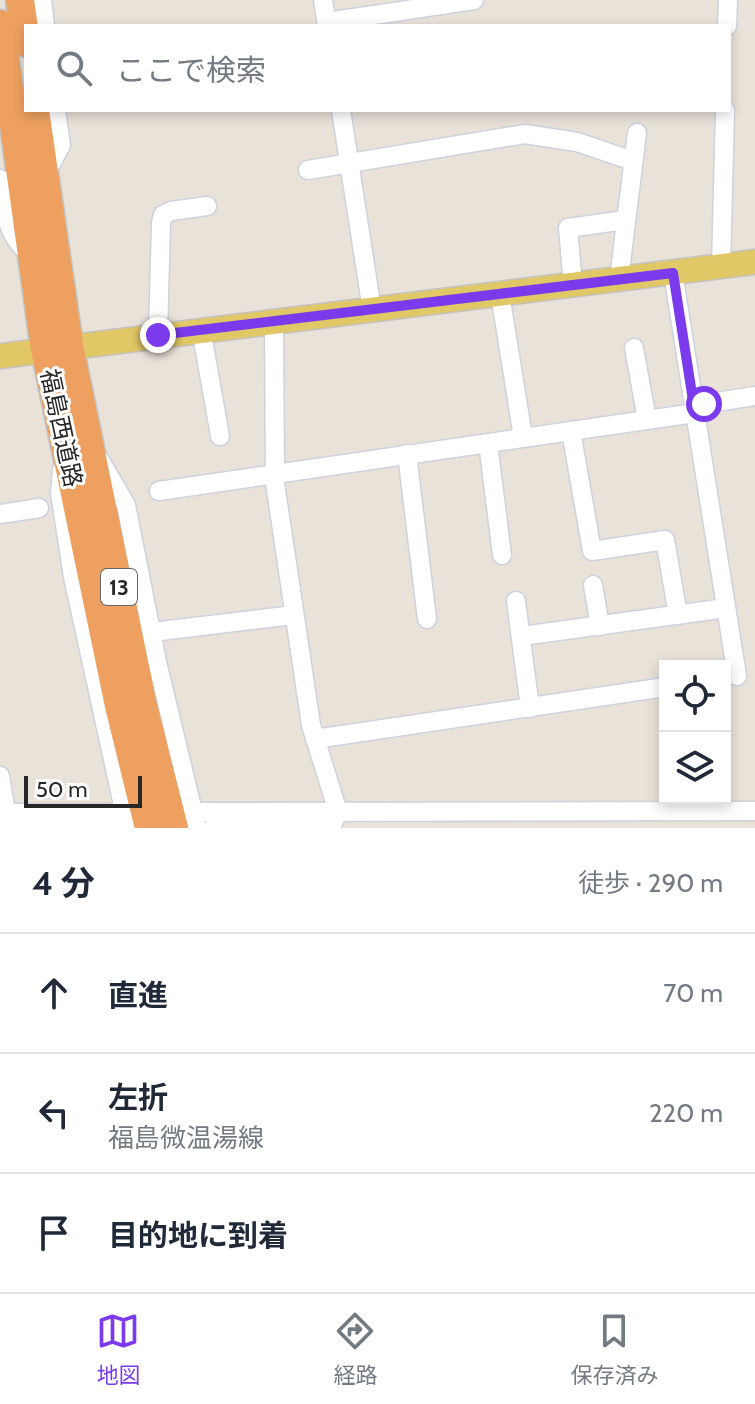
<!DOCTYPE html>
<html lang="ja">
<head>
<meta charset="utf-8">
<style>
	:root { --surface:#fff; --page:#f2f2f3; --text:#1f2937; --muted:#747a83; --line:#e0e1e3; --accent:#7c3aed }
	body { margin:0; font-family:Cabin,"Noto Sans JP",sans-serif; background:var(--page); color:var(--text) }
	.controls { position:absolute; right:24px; bottom:24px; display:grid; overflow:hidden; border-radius:0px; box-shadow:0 4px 12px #0003 }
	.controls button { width:72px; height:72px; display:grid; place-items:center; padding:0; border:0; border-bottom:2px solid var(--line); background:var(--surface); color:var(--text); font:40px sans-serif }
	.scale { position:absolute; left:24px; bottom:20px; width:118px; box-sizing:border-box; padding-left:8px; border:4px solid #272727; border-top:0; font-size:22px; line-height:28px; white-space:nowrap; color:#272727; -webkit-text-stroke:6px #fff; paint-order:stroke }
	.stop { position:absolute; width:24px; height:24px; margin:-18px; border:6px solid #7c3aed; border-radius:50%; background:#fff }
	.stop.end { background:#7c3aed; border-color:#fff; box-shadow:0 2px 8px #0008 }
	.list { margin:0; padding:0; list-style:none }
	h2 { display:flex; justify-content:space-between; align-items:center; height:104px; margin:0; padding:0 32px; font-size:34px }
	h2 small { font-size:26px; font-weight:400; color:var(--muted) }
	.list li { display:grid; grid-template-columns:52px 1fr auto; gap:24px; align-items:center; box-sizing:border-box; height:120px; padding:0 32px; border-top:2px solid var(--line) }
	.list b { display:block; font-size:30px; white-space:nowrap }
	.list p { margin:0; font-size:26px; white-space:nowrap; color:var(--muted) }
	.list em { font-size:26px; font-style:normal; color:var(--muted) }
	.icon { flex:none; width:44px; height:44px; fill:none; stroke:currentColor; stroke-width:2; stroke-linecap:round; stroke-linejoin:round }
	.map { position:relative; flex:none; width:755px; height:828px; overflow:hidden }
	.search { position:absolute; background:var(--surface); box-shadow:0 4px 12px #0003; left:24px; right:24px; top:24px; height:88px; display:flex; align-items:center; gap:20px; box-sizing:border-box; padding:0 28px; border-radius:0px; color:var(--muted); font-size:30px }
	.sheet { height:464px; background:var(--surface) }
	nav { display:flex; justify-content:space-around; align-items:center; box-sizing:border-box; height:112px; border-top:2px solid var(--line); background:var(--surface); font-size:22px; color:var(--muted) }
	nav a { display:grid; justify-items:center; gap:4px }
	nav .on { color:var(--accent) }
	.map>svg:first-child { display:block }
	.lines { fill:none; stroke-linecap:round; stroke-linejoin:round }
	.minor-casing { stroke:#cfd1de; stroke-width:21 }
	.major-casing { stroke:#c3c3c3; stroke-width:27 }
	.highway-casing { stroke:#c3c3c3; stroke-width:31 }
	.minor { stroke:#fff; stroke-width:18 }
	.major { stroke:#e1c765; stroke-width:24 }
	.highway { stroke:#eda05f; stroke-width:28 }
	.route { stroke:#7c3aed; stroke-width:10 }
	.labels { text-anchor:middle; stroke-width:6; stroke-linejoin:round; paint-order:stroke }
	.shield { fill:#fff; stroke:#686868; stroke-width:2 }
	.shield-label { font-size:22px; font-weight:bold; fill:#272727 }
	.street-label { font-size:24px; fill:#272727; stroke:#fff }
</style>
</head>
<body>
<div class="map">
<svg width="755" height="828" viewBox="0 0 755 828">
	<rect width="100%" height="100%" fill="#e8e2d9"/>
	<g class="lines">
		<g class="minor-casing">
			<g id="minor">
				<polyline points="42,0 45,26"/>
				<polyline points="323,0 327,26"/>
				<polyline points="327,22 474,0"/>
				<polyline points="727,26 728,0"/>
				<polyline points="341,110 372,310"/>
				<polyline points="308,170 525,134 577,142 633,161"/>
				<polyline points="45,175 61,145 56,110"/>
				<path d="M0 179C6 211 5 235 32 256"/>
				<polyline points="721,267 725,110"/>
				<polyline points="673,273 737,676"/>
				<polyline points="619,279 637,133"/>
				<polyline points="573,285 568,228 625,220"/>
				<polyline points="500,294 523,437"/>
				<polyline points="201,329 220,436"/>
				<polyline points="158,335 161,223 163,215 171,211 207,206"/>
				<polyline points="634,348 647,420"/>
				<polyline points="571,431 592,551 665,540 678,615"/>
				<polyline points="488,443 502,555"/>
				<polyline points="407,454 427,619"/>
				<polyline points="99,459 126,505 157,662 197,828"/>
				<polyline points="62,470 60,493 73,577 128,828"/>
				<polyline points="159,491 695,413 704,404 755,396"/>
				<polyline points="0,514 39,508"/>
				<polyline points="593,585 600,626"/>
				<polyline points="516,601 530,708"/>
				<polyline points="152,632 294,615"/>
				<polyline points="522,636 726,608"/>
				<polyline points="315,739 665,687"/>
				<polyline points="0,776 6,813"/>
				<polyline points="193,812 755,811"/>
				<polyline points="0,813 125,813"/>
				<polyline points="214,826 332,825 338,812 311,725 275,483 274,320"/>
				<polyline points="0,827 113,827"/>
			</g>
		</g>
		<g class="major-casing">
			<polyline id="major" points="0,356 755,262"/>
		</g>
		<g class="highway-casing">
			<g id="highway">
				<polyline points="20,0 26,43"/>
				<polyline points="0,24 45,349 119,706 149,828"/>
				<polyline points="35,110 69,346 143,706 174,828"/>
			</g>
		</g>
		<use href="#minor" class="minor"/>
		<use href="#major" class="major"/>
		<use href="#highway" class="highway"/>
	</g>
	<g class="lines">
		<polyline class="route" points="158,335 673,273 695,413 704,404"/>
	</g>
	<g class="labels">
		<rect class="shield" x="101" y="569" width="36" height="36" rx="6"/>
		<g class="shield-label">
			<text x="119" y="595">13</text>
		</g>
		<g class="street-label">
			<text transform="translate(61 428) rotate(78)" y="8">福島西道路</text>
		</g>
	</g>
</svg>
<div class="controls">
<button><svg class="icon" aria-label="locate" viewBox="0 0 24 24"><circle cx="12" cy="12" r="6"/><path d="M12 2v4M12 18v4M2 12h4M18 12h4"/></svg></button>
<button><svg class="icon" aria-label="layers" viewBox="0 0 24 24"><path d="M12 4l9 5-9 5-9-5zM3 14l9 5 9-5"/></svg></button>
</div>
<div class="scale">50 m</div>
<div class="stop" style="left:704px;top:404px"></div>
<div class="stop end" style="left:158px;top:335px"></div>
<div class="search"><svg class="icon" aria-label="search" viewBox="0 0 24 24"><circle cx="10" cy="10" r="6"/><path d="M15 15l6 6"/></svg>ここで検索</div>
</div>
<section class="sheet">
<h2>4 分<small>徒歩 · 290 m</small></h2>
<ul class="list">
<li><svg class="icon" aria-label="ahead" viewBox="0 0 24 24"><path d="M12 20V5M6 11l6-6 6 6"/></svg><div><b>直進</b></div><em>70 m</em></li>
<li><svg class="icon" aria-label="left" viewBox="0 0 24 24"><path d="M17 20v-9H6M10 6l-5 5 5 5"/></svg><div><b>左折</b><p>福島微温湯線</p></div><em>220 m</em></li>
<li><svg class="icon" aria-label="arrive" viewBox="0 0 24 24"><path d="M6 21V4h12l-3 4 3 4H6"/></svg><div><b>目的地に到着</b></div></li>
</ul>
</section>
<nav>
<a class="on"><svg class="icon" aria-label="map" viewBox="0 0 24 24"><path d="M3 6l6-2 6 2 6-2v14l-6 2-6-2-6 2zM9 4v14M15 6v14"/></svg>地図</a>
<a><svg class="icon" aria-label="directions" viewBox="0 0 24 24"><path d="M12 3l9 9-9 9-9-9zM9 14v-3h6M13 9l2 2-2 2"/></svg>経路</a>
<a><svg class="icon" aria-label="saved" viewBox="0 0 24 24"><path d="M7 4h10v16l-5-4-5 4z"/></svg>保存済み</a>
</nav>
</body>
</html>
